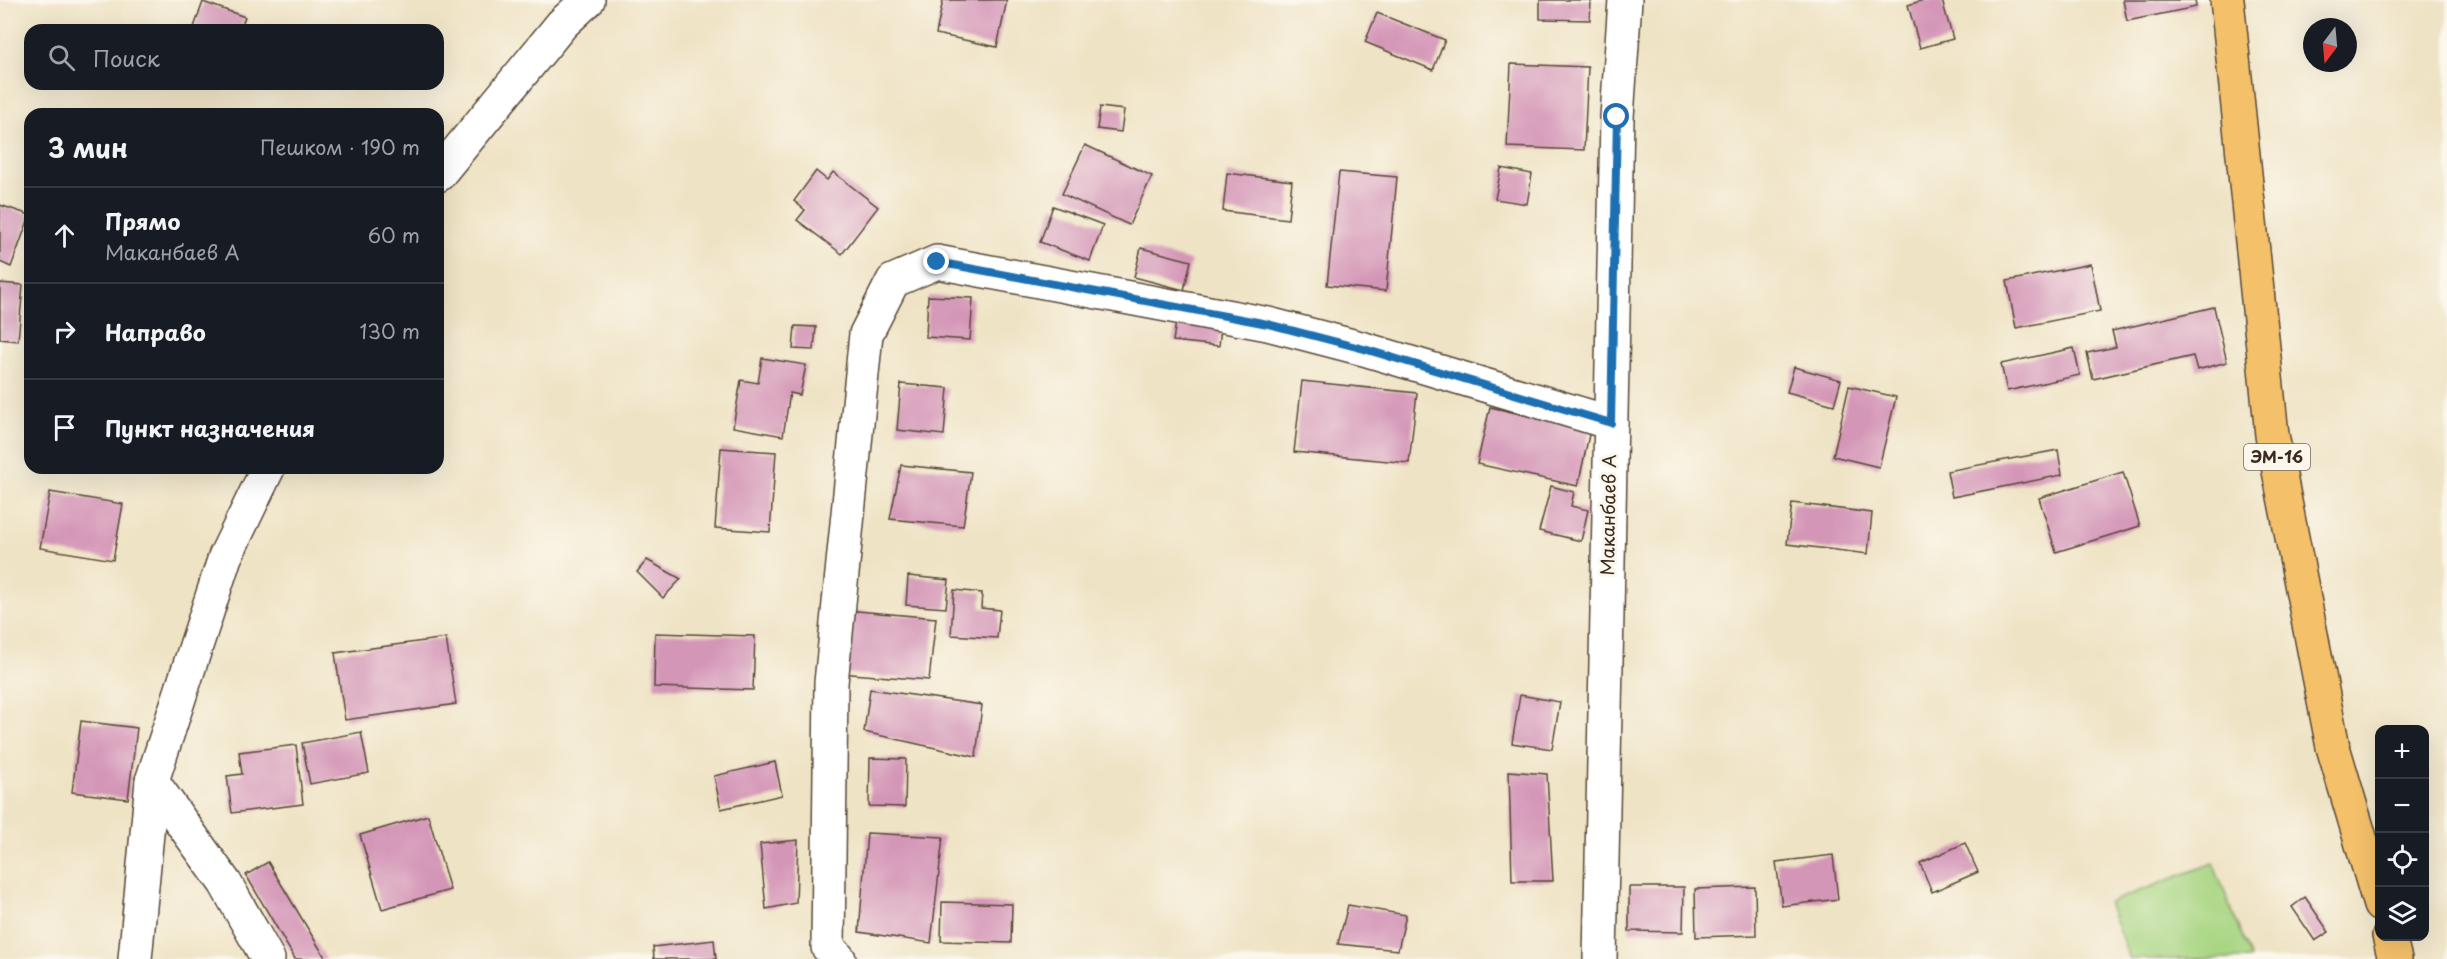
<!DOCTYPE html>
<html lang="ru">
<head>
<meta charset="utf-8">
<style>
	:root { --surface:#171b24; --page:#242831; --text:#f1f3f6; --muted:#9ea1a6; --line:#363941 }
	body { margin:0; font-family:"Playpen Sans",sans-serif; background:var(--page); color:var(--text) }
	.controls { position:absolute; right:18px; bottom:18px; display:grid; overflow:hidden; border-radius:12px; box-shadow:0 6px 24px #0002 }
	.controls button { width:54px; height:54px; display:grid; place-items:center; padding:0; border:0; border-bottom:2px solid var(--line); background:var(--surface); color:var(--text); font:30px sans-serif }
	.compass { position:absolute; left:2303px; top:18px; width:54px; height:54px; border-radius:50%; background:var(--surface); box-shadow:0 6px 24px #0002; rotate:196deg }
	.stop { position:absolute; width:18px; height:18px; margin:-14px; border:4px solid #1f6fb2; border-radius:50%; background:#fff }
	.stop.end { background:#1f6fb2; border-color:#fff; box-shadow:0 2px 6px #0008 }
	.list { margin:0; padding:0; list-style:none }
	h2 { display:flex; justify-content:space-between; align-items:center; height:78px; margin:0; padding:0 24px; font-size:26px }
	h2 small { font-size:20px; font-weight:400; color:var(--muted) }
	.list li { display:grid; grid-template-columns:39px 1fr auto; gap:18px; align-items:center; box-sizing:border-box; height:96px; padding:0 24px; border-top:2px solid var(--line) }
	.list b { display:block; font-size:22px; white-space:nowrap }
	.list p { margin:0; font-size:20px; white-space:nowrap; color:var(--muted) }
	.list em { font-size:20px; font-style:normal; color:var(--muted) }
	.icon { flex:none; width:33px; height:33px; fill:none; stroke:currentColor; stroke-width:2; stroke-linecap:round; stroke-linejoin:round }
	.map { position:relative; flex:none; width:2447px; height:959px; overflow:hidden }
	.search { position:absolute; background:var(--surface); box-shadow:0 6px 24px #0002; left:24px; top:24px; width:420px; height:66px; display:flex; align-items:center; gap:15px; box-sizing:border-box; padding:0 21px; border-radius:18px; color:var(--muted); font-size:22px }
	.panel { position:absolute; background:var(--surface); box-shadow:0 6px 24px #0002; left:24px; top:108px; width:420px; height:366px; border-radius:18px }
	.map>svg:first-child { display:block }
	.green { fill:#a9d683; stroke:#728050; stroke-width:1.5 }
	.building { fill:#d496b7 }
	.lines { fill:none; stroke-linecap:round; stroke-linejoin:round }
	.minor-casing { stroke:#564637; stroke-width:36 }
	.trunk-casing { stroke:#564637; stroke-width:36 }
	.minor { stroke:#fff; stroke-width:33 }
	.trunk { stroke:#f4c16a; stroke-width:33 }
	.route { stroke:#1f6fb2; stroke-width:8 }
	.labels { text-anchor:middle; stroke-width:6; stroke-linejoin:round; paint-order:stroke }
	.shield { fill:#fbf7ec; stroke:#75685c; stroke-width:1.5 }
	.shield-label { font-size:16px; font-weight:bold; fill:#3b2a1e }
	.street-label { font-size:18px; fill:#3b2a1e; stroke:#fbf7ec }
</style>
</head>
<body>
<div class="map">
<svg width="2447" height="959" viewBox="0 0 2447 959">
	<rect width="100%" height="100%" fill="#fbf7ec"/>
	<filter id="ink" filterUnits="userSpaceOnUse"><feTurbulence type="fractalNoise" baseFrequency=".0167" numOctaves="2"/><feDisplacementMap in="SourceGraphic" scale="12" xChannelSelector="R" yChannelSelector="G"/><feConvolveMatrix kernelMatrix="1 2 1 2 8 2 1 2 1" color-interpolation-filters="sRGB"/></filter>
	<filter id="wash" filterUnits="userSpaceOnUse"><feTurbulence type="fractalNoise" baseFrequency=".008" numOctaves="4" result="noise"/><feDisplacementMap in="SourceGraphic" scale="24" xChannelSelector="R" yChannelSelector="G"/><feGaussianBlur stdDeviation="1.35" result="paint"/><feColorMatrix in="noise" values="0 0 0 0 0 0 0 0 0 0 0 0 0 0 0 0 0 1.4 0 .05"/><feComposite in="paint" operator="in"/></filter>
	<g filter="url(#wash)">
		<rect width="100%" height="100%" fill="#efe3c5"/>
		<polygon class="green" points="2213,863 2251,959 2130,959 2108,903"/>
		<g id="blocks">
			<g class="building">
				<polygon points="943,0 1007,0 997,47 936,34"/>
				<polygon points="1540,0 1591,0 1590,20 1540,19"/>
				<polygon points="1924,0 1942,0 1953,39 1920,48 1908,5"/>
				<polygon points="2123,0 2195,0 2196,7 2127,21"/>
				<polygon points="203,2 245,17 240,30 193,30"/>
				<polygon points="1377,13 1445,40 1433,70 1365,42"/>
				<polygon points="248,25 267,29 267,30 247,30"/>
				<polygon points="1511,64 1588,67 1584,150 1507,147"/>
				<polygon points="1100,107 1124,110 1121,132 1097,129"/>
				<polygon points="1085,145 1152,176 1129,225 1062,194"/>
				<polygon points="1501,168 1532,174 1527,204 1495,199"/>
				<polygon points="816,171 827,180 833,172 878,207 842,254 797,220 805,210 794,201"/>
				<polygon points="1339,172 1397,177 1386,291 1327,285"/>
				<polygon points="1227,173 1292,181 1288,219 1223,211"/>
				<polygon points="0,205 30,215 11,267 0,262"/>
				<polygon points="1053,206 1103,225 1090,261 1040,242"/>
				<polygon points="1141,248 1191,261 1184,290 1134,277"/>
				<polygon points="2091,264 2100,311 2016,328 2007,281"/>
				<polygon points="0,283 23,285 18,341 0,339"/>
				<polygon points="928,296 973,298 970,340 926,337"/>
				<polygon points="2214,307 2227,362 2197,370 2193,356 2093,379 2087,353 2116,347 2112,331"/>
				<polygon points="1176,322 1221,327 1219,346 1173,341"/>
				<polygon points="795,326 816,327 814,350 793,349"/>
				<polygon points="2074,348 2080,375 2007,391 2001,364"/>
				<polygon points="762,358 806,365 800,395 790,393 783,436 733,427 741,380 758,383"/>
				<polygon points="1794,367 1841,380 1834,405 1787,392"/>
				<polygon points="1302,381 1417,393 1409,463 1294,452"/>
				<polygon points="901,384 948,388 944,435 897,430"/>
				<polygon points="1849,386 1896,397 1879,467 1833,456"/>
				<polygon points="1490,407 1590,430 1578,486 1477,464"/>
				<polygon points="721,448 776,452 770,532 715,528"/>
				<polygon points="2058,450 2062,475 1952,497 1947,471"/>
				<polygon points="901,465 971,472 963,526 890,519"/>
				<polygon points="2123,472 2140,526 2056,552 2039,498"/>
				<polygon points="1551,486 1574,492 1571,506 1588,510 1581,541 1539,531"/>
				<polygon points="50,492 123,504 113,560 40,548"/>
				<polygon points="1792,503 1872,513 1868,554 1787,544"/>
				<polygon points="647,560 681,579 663,598 637,572"/>
				<polygon points="908,576 949,580 946,608 906,605"/>
				<polygon points="954,590 982,593 981,608 1000,610 997,638 951,635"/>
				<polygon points="846,610 936,618 929,680 838,673"/>
				<polygon points="655,633 755,636 753,690 654,687"/>
				<polygon points="446,638 456,704 345,720 335,653"/>
				<polygon points="870,689 982,705 976,757 864,732"/>
				<polygon points="1520,695 1560,702 1552,749 1512,743"/>
				<polygon points="81,721 137,728 128,799 72,792"/>
				<polygon points="361,732 369,773 310,784 302,743"/>
				<polygon points="296,745 303,804 232,813 227,776 242,774 239,752"/>
				<polygon points="870,758 906,759 905,807 869,806"/>
				<polygon points="775,762 782,795 721,809 714,776"/>
				<polygon points="1509,771 1547,774 1553,881 1512,881"/>
				<polygon points="428,815 450,890 382,909 360,835"/>
				<polygon points="867,833 943,837 931,943 859,932"/>
				<polygon points="798,840 796,903 766,909 760,844"/>
				<polygon points="1965,843 1978,872 1932,892 1920,863"/>
				<polygon points="1833,855 1838,899 1782,906 1776,862"/>
				<polygon points="268,862 326,959 295,959 246,875"/>
				<polygon points="1629,887 1684,887 1683,932 1629,931"/>
				<polygon points="1755,887 1756,935 1696,937 1695,889"/>
				<polygon points="2305,897 2329,932 2315,941 2292,907"/>
				<polygon points="942,902 1012,904 1011,943 941,941"/>
				<polygon points="1348,905 1406,915 1398,950 1338,944"/>
				<polygon points="714,940 716,959 654,959 653,947"/>
			</g>
		</g>
	</g>
	<g filter="url(#ink)">
		<use href="#blocks" fill-opacity="0" stroke="#564637" stroke-width="1.5"/>
		<g class="lines">
			<g class="minor-casing">
				<g id="minor">
					<polyline points="438,175 562,24 588,0"/>
					<polyline points="152,781 225,883 268,959"/>
					<polyline points="135,959 152,781 225,557 268,468"/>
					<polyline points="839,959 828,947 831,683 866,334 893,281 937,262 1268,324 1364,349 1611,423"/>
					<polyline points="1600,959 1617,117 1625,0"/>
				</g>
			</g>
			<g class="trunk-casing">
				<g id="trunk">
					<polyline points="2227,0 2272,435 2333,747 2380,905"/>
					<polyline points="2389,936 2395,959"/>
				</g>
			</g>
			<use href="#minor" class="minor"/>
			<use href="#trunk" class="trunk"/>
		</g>
	</g>
	<g class="lines" filter="url(#ink)">
		<polyline class="route" points="937,262 1268,324 1364,349 1611,423 1617,117"/>
	</g>
	<g class="labels">
		<rect class="shield" x="2244" y="444" width="66" height="26" rx="4.5"/>
		<g class="shield-label">
			<text x="2277" y="463">ЭМ-16</text>
		</g>
		<g class="street-label">
			<text transform="translate(1609 515) rotate(-89)" y="6">Маканбаев А</text>
		</g>
	</g>
</svg>
<div class="controls">
<button>+</button>
<button>−</button>
<button><svg class="icon" aria-label="locate" viewBox="0 0 24 24"><circle cx="12" cy="12" r="6"/><path d="M12 2v4M12 18v4M2 12h4M18 12h4"/></svg></button>
<button><svg class="icon" aria-label="layers" viewBox="0 0 24 24"><path d="M12 4l9 5-9 5-9-5zM3 14l9 5 9-5"/></svg></button>
</div>
<svg class="compass" viewBox="-18 -18 36 36"><path d="M0-13l5 13h-10z" fill="#e53935"/><path d="M0 13l5-13h-10z" fill="#9ea1a6"/></svg>
<div class="stop" style="left:1617px;top:117px"></div>
<div class="stop end" style="left:937px;top:262px"></div>
<div class="search"><svg class="icon" aria-label="search" viewBox="0 0 24 24"><circle cx="10" cy="10" r="6"/><path d="M15 15l6 6"/></svg>Поиск</div>
<section class="panel">
<h2>3 мин<small>Пешком · 190 m</small></h2>
<ul class="list">
<li><svg class="icon" aria-label="ahead" viewBox="0 0 24 24"><path d="M12 20V5M6 11l6-6 6 6"/></svg><div><b>Прямо</b><p>Маканбаев А</p></div><em>60 m</em></li>
<li><svg class="icon" aria-label="right" viewBox="0 0 24 24"><path d="M7 20v-9h11M14 6l5 5-5 5"/></svg><div><b>Направо</b></div><em>130 m</em></li>
<li><svg class="icon" aria-label="arrive" viewBox="0 0 24 24"><path d="M6 21V4h12l-3 4 3 4H6"/></svg><div><b>Пункт назначения</b></div></li>
</ul>
</section>
</div>
</body>
</html>
